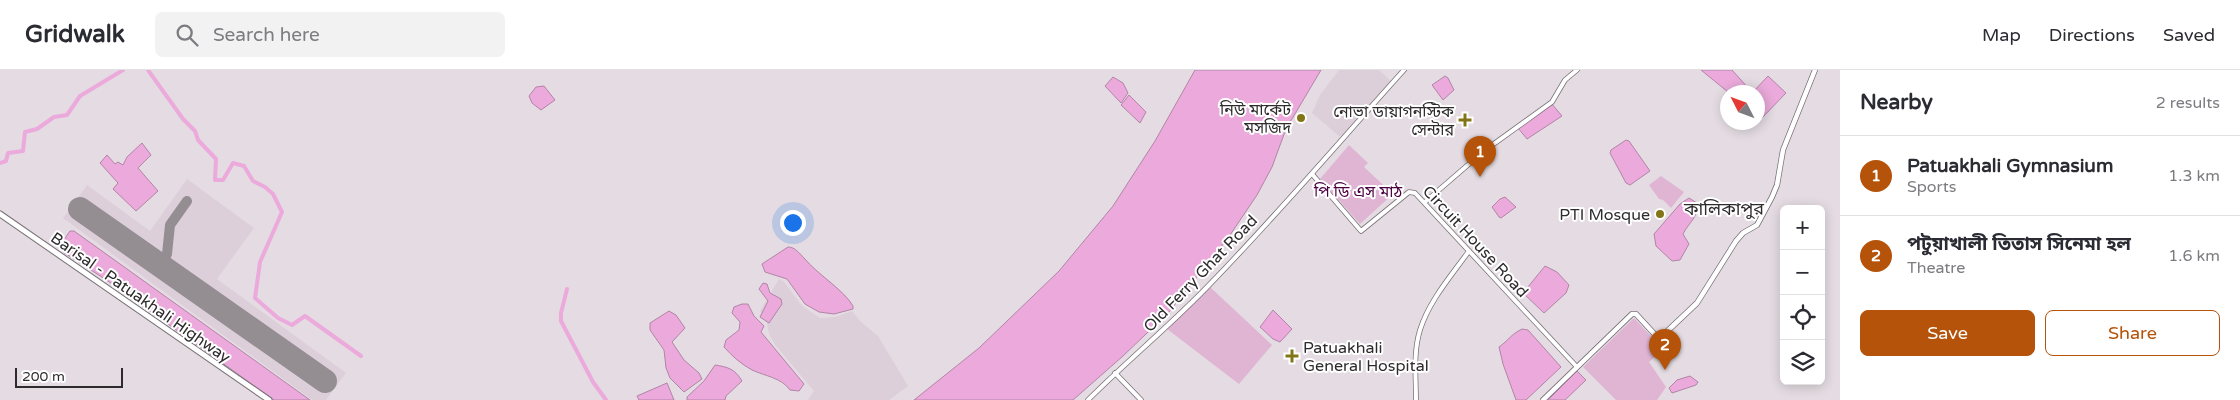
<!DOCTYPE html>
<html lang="en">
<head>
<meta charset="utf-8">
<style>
	:root { --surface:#fff; --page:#f2f2f3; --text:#2b2b33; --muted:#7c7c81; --line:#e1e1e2; --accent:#b45309 }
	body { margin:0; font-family:"Varela Round","Noto Sans Bengali",sans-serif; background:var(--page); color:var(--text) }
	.controls { position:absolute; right:15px; bottom:15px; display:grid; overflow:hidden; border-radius:8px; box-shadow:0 2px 12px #0003 }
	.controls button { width:45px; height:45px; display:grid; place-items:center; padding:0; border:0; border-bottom:1px solid var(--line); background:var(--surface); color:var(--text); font:25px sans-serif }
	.compass { position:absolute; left:1720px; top:15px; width:45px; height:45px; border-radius:50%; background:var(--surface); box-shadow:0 2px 12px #0003; rotate:312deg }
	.scale { position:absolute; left:15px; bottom:12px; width:108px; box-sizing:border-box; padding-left:5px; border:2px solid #2e2b2d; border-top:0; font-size:14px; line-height:18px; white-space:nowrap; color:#2e2b2d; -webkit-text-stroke:4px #fff; paint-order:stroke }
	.you { position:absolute; left:792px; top:152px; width:18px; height:18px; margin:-12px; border:4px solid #fff; border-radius:50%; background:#1a73e8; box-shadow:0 0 0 8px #1a73e833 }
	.badge { display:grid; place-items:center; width:32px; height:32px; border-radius:50%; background:var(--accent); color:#fff; font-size:16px; font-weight:700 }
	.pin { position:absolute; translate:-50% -41px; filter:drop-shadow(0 1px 2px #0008) }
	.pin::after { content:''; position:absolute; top:26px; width:18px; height:15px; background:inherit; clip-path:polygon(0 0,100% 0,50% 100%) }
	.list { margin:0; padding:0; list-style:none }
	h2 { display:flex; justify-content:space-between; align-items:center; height:65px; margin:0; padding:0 20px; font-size:21px }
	h2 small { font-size:16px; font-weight:400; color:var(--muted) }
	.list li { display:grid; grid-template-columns:32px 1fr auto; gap:15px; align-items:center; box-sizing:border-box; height:80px; padding:0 20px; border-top:1px solid var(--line) }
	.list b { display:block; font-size:19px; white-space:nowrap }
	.list p { margin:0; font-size:16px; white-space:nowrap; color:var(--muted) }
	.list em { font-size:16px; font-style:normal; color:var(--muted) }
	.actions { display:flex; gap:10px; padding:15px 20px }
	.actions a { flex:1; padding:11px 0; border:1px solid var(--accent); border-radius:8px; text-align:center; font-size:18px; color:var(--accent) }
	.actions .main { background:var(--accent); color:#fff }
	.icon { flex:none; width:28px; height:28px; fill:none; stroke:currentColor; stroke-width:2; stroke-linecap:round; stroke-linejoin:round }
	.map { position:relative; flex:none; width:1840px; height:330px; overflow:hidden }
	header { display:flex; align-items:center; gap:30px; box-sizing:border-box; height:70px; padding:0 25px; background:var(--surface); border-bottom:1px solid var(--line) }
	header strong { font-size:24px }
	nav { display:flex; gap:28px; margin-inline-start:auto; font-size:18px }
	.search { width:350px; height:45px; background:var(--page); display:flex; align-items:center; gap:12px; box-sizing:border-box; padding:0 18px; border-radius:8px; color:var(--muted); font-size:19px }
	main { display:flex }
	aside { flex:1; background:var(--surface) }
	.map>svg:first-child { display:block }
	.built { fill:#ddcfd9 }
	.green { fill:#e0b5d4 }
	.water { fill:#ebaadb; stroke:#b284a7 }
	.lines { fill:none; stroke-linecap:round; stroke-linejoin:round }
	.canal { stroke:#ebaadb; stroke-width:4 }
	.taxiway { stroke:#948e93; stroke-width:10 }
	.runway { stroke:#948e93; stroke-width:24 }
	.minor-casing { stroke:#787176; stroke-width:5.5 }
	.major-casing { stroke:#787176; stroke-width:6 }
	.highway-casing { stroke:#787176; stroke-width:7 }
	.minor { stroke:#fff; stroke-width:4 }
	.major { stroke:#fff; stroke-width:4.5 }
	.highway { stroke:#fff; stroke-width:5 }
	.poi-dot { fill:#837416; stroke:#fff; stroke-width:2 }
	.labels { text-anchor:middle; stroke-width:4; stroke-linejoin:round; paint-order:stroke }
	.poi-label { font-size:16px; fill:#2e2b2d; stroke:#fff; text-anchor:end }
	.park-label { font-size:16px; fill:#4c0042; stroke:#fff }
	.street-label { font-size:16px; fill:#2e2b2d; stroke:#fff }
	.neighbourhood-label { font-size:18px; fill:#2e2b2d; stroke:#fff }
</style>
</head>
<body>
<header>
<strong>Gridwalk</strong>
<div class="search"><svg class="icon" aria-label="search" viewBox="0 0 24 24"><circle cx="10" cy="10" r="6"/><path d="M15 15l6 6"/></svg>Search here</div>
<nav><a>Map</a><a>Directions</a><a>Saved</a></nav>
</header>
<main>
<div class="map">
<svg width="1840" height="330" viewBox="0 0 1840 330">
	<rect width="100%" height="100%" fill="#e4dce2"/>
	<g class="built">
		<polygon points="1339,0 1379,0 1392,12 1368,37 1363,33 1366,37 1363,42 1344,65 1339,66 1312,43 1320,25"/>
		<polygon points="187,109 254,158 217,209 346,303 326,330 312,330 63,148 87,115 150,161"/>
		<polygon points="779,209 784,212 802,236 820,248 835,247 852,241 860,251 878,266 908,316 889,330 808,330 814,321 776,276 769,264 767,253 760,241"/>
	</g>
	<g class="green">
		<polygon points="1349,75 1368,93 1364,97 1393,124 1360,154 1320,109"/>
		<polygon points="1661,106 1684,122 1671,138 1663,130 1659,129 1649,115"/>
		<polygon points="1210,217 1272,275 1239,314 1167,259"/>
		<polygon points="1634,248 1663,279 1649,292 1666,317 1657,330 1616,330 1583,297"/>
	</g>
	<g class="water">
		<polygon points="1195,0 1321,0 1286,59 1272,97 1257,125 1228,168 1169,242 1123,286 1073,330 914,330 979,278 1059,201 1113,136 1155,71"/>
		<polygon points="1701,0 1732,0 1750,20 1748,22 1728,22"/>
		<polygon points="1445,6 1448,8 1454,20 1443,30 1432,15"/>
		<polygon points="1768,6 1786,23 1761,49 1758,46 1758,22 1753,22"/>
		<polygon points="1113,7 1123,13 1128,23 1121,33 1105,16"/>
		<polygon points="544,16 555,30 541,40 532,33 529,26 536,17"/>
		<polygon points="1129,25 1146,42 1140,53 1121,35"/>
		<polygon points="1551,33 1562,46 1527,69 1518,58"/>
		<polygon points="1626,70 1629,71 1650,101 1630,115 1626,113 1610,83 1611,80"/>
		<polygon points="142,73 151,85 138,98 158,121 136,141 113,119 118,113 100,93 107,85 115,94 118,92 123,95 127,87"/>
		<polygon points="1505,127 1516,137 1501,148 1499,147 1492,137 1500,129"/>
		<path d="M1689 128 1697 133C1699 147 1689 152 1683 164L1689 174 1680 190 1672 191 1656 176 1654 164 1680 134Z"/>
		<polygon points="70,161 74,161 310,330 274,330 108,211 63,182 61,174"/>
		<path d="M788 177C795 177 799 183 804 188 817 204 844 220 853 236V239L834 244 819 242 805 234 787 209 765 202 762 194Z"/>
		<polygon points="1545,196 1557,202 1569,215 1566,223 1544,243 1523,223"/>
		<polygon points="763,213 767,214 770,223 781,229 782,234 769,253 760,247 768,231 759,219"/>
		<path d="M742 234H748L754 246 764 256 761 262 804 314 799 321 790 320C782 308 765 306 752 300 741 294 732 286 724 277L726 270 739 260 740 252 732 243 734 237Z"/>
		<polygon points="1273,240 1292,259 1280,272 1273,269 1260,257"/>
		<polygon points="669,241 676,245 685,258 672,272 684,290 699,303 702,309 684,322 670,308 666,298 664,280 650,260 650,253"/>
		<path d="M1522 259 1528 260 1561 297 1526 330H1516L1503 294 1499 277C1509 270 1510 265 1522 259Z"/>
		<path d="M715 295C728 297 735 299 742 311L726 326 725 330H687V327L704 311Z"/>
		<polygon points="1577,301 1586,310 1565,330 1548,330"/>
		<polygon points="1690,306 1698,312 1696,315 1672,323 1669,318 1677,310"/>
		<polygon points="667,313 674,330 639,330 637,326"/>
	</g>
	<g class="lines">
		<g class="canal">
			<polyline points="148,0 183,49 195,61 198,70 216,89 215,110 223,110 233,93 244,96 253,111 265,117 273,124 282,142 260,192 255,228 278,248 292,255 305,246 361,286"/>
			<polyline points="0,93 6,91 8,83 23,81 25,62 37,59 54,47 67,45 80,26 123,0"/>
			<polyline points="567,219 561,243 561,251 593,312 606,330"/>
		</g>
		<polyline class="taxiway" points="160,195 167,184 170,155 187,131"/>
		<polyline class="runway" points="80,139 325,311"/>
		<g class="minor-casing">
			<g id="minor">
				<polyline points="1312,104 1361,161 1409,122 1415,123 1577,297"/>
				<polyline points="1425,132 1484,81 1552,32 1565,10 1577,0"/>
				<polyline points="1115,303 1141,330"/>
				<path d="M1088 330C1128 290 1172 254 1211 213 1278 144 1340 71 1404 0"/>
				<path d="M1416 330C1416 307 1413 283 1420 260 1429 231 1451 206 1469 181"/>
			</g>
		</g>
		<g class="major-casing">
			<polyline id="major" points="1543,330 1632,244 1636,244 1659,269 1697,233 1736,171 1743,163 1757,155 1772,127 1777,115 1783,80 1815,0"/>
		</g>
		<g class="highway-casing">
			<polyline id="highway" points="0,144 269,330"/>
		</g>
		<use href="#minor" class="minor"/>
		<use href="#major" class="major"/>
		<use href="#highway" class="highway"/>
	</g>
	<g class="poi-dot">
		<circle cx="1301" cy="48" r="5"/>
		<path d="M1462.5 42.5h5v5h5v5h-5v5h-5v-5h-5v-5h5z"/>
		<circle cx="1660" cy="144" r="5"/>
		<path d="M1289.5 278.5h5v5h5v5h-5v5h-5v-5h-5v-5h5z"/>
	</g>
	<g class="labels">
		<g class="poi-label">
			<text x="1291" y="45">নিউ মার্কেট<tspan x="1291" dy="18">মসজিদ</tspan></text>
			<text x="1454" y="47">নোভা ডায়াগনস্টিক<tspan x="1454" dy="18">সেন্টার</tspan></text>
			<text x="1650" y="150">PTI Mosque</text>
			<text x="1303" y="283" text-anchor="start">Patuakhali<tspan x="1303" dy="18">General Hospital</tspan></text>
		</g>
		<g class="park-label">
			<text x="1358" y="127">পি ডি এস মাঠ</text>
		</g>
		<g class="street-label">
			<text transform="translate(1476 171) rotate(47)" y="6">Circuit House Road</text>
			<text transform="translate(1200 203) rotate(-46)" y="6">Old Ferry Ghat Road</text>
			<text transform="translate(141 227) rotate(35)" y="6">Barisal - Patuakhali Highway</text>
		</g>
		<g class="neighbourhood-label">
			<text x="1724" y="145">কালিকাপুর</text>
		</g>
	</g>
</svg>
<div class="controls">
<button>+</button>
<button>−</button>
<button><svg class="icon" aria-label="locate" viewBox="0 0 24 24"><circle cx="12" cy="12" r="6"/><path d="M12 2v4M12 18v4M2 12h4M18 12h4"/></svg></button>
<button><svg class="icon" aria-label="layers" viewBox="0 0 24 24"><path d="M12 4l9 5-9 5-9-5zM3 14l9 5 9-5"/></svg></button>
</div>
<svg class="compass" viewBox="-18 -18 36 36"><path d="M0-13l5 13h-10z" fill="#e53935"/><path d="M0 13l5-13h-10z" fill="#7c7c81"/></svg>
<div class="scale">200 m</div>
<div class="you"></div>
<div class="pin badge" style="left:1480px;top:107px">1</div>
<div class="pin badge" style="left:1665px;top:300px">2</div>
</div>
<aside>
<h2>Nearby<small>2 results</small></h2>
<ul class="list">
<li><span class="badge">1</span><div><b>Patuakhali Gymnasium</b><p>Sports</p></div><em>1.3 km</em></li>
<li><span class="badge">2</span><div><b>পটুয়াখালী তিতাস সিনেমা হল</b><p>Theatre</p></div><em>1.6 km</em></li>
</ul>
<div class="actions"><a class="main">Save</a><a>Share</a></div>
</aside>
</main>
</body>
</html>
